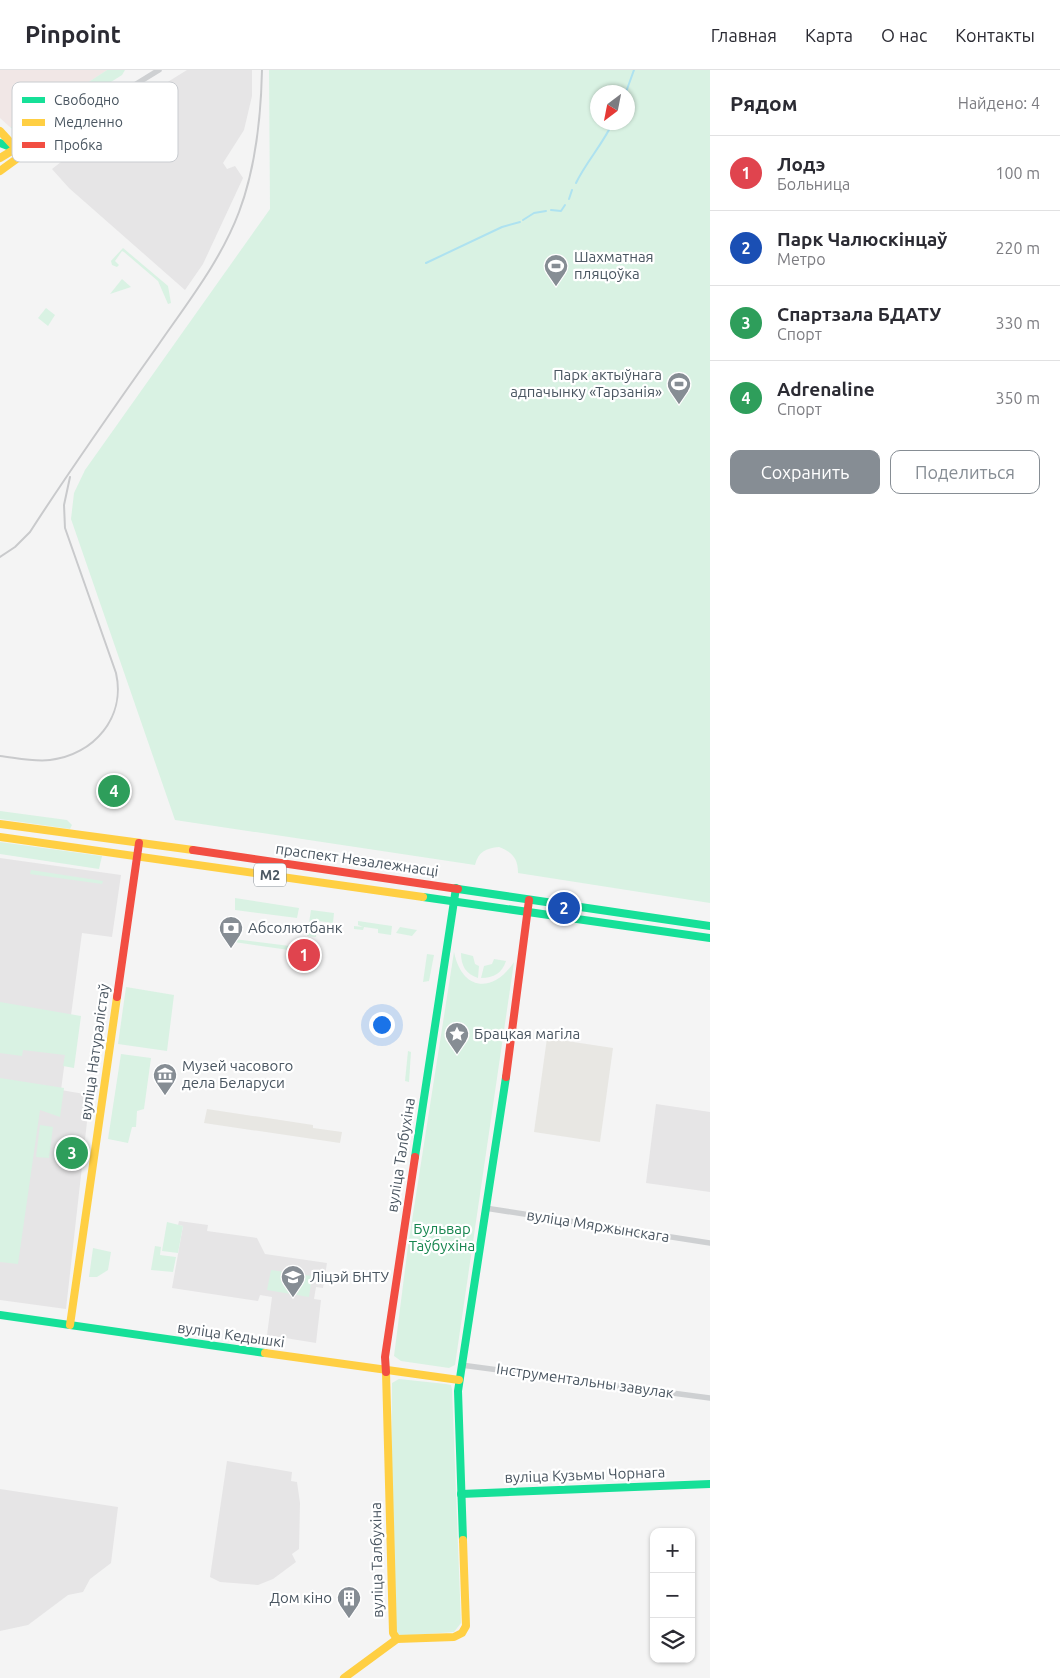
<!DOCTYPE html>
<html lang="ru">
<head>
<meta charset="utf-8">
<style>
	:root { --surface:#fff; --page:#f7f7f7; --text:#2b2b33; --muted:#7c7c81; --line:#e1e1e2; --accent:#868d94 }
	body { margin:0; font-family:Ubuntu,sans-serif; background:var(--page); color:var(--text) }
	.controls { position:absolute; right:15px; bottom:15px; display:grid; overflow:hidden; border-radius:10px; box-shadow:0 1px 4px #0004 }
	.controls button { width:45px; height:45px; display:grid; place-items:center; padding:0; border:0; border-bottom:1px solid var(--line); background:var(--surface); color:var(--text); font:25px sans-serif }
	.compass { position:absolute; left:590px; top:15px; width:45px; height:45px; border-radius:50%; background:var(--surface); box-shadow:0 1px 4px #0004; rotate:212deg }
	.you { position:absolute; left:381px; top:954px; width:18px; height:18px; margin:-12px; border:4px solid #fff; border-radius:50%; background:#1a73e8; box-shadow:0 0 0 8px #1a73e833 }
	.badge { display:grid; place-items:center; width:32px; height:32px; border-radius:50%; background:var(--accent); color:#fff; font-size:16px; font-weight:700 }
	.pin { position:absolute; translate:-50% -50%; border:2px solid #fff; box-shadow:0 1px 5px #0006 }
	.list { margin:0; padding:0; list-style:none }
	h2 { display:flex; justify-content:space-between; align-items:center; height:65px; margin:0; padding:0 20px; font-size:21px }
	h2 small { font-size:16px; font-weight:400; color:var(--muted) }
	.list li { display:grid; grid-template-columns:32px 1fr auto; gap:15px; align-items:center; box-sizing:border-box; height:75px; padding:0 20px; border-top:1px solid var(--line) }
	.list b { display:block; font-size:19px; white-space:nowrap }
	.list p { margin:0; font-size:16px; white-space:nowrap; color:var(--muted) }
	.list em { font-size:16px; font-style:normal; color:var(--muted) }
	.actions { display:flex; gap:10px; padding:15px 20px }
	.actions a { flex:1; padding:11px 0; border:1px solid var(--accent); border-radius:10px; text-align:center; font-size:18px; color:var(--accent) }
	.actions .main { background:var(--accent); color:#fff }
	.icon { flex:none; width:28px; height:28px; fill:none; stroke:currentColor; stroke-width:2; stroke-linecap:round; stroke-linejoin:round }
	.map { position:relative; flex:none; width:710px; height:1608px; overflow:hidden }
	header { display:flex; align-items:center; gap:30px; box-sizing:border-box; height:70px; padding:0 25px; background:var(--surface); border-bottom:1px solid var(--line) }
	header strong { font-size:24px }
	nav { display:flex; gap:28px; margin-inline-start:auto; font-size:18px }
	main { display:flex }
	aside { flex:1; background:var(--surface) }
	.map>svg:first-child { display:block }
	.commercial { fill:#e8e7e3 }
	.education { fill:#e6e5e6 }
	.medical { fill:#f1e7e6 }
	.green { fill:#d9f2e3; fill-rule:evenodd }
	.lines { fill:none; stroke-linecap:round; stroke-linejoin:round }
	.stream { stroke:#aee2f0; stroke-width:2 }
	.street { stroke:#ced0d2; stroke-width:5.5 }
	.fast { stroke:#16e098; stroke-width:8 }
	.slow { stroke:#ffcf43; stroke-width:8 }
	.jam { stroke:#f24e42; stroke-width:8 }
	.rail { stroke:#c9cacc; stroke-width:2 }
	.labels { text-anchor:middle; stroke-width:4.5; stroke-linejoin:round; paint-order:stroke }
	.shield { fill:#fff; stroke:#808990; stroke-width:1 }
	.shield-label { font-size:14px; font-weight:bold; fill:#4a5661 }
	.poi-label { font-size:15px; fill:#4a5661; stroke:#fff; text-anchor:start }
	.street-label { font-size:15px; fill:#4a5661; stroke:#fff }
	.park-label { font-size:15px; fill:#17864f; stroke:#fff }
	.key { fill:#fff; stroke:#c9ccd0; stroke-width:1 }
	.key-label { font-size:14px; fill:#4a5661 }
</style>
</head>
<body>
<header>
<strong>Pinpoint</strong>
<nav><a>Главная</a><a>Карта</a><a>О нас</a><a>Контакты</a></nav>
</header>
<main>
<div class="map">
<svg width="710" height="1608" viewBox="0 0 710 1608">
	<rect width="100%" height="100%" fill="#f4f4f4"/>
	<g class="commercial">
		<polygon points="547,968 613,978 600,1072 534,1062"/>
		<polygon points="207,1039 313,1055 313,1058 342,1062 340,1073 204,1053"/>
	</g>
	<g class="education">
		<polygon points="187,0 252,0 252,26 244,60 223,93 227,99 235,96 243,108 203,194 185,220 69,118 52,99 61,92 55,82"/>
		<polygon points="0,788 121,805 112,867 82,863 61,1020 90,1025 66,1239 0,1230"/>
		<polygon points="656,1034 710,1042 710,1122 646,1113"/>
		<polygon points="179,1151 208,1155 207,1161 257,1168 265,1184 327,1193 323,1218 316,1217 314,1229 321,1230 316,1273 267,1265 272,1227 260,1225 258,1231 172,1218 183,1156 178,1155"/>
		<polygon points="227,1391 292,1402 291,1411 297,1412 300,1433 299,1479 292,1484 296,1492 273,1509 258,1515 220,1512 210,1507"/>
		<polygon points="0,1419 118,1437 111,1493 90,1509 83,1522 68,1525 28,1555 0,1561"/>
	</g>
	<polygon class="medical" points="0,0 107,0 23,56 10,57 0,48"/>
	<g class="green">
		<polygon points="107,0 125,0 122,5 87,27 83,27 78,19"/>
		<path d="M269 0H710V833L518 803C518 788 512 782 499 777 486 778 478 782 475 795L175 750 71 449 74 423 85 400 270 139ZM628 22V52H598V22Z"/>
		<polygon points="71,24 78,32 29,62 14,60 10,57 23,56"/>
		<polygon points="123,178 168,216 171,233 168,234 158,211 124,182 122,181 115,191 119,195 117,197 112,195 111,191"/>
		<polygon points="122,209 131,217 110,224"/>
		<polygon points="46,238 55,245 48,256 38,248"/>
		<polygon points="0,741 67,750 72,755 70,759 0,749"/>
		<polygon points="0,772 102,786 99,799 0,784"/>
		<polygon points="31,800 103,811 102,814 30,804"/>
		<polygon points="235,828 299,838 297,848 235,840"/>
		<polygon points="311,840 334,843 333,853 318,851 316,867 307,866"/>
		<polygon points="358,851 392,856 391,865 378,863 378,859 364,857 363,860 354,859 354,856 363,857 358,855"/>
		<polygon points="400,857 417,860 412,866 396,863"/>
		<polygon points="234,869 290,876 289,880 234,872"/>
		<path d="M454 882C462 921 493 924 514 892L455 1295 449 1298 401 1291 394 1286 408 1176Z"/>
		<path d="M461 883 473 886 475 894 479 896 478 908C466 904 461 896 461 883Z"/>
		<polygon points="427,884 434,885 429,911 423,912"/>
		<path d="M494 889 506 891C502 903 494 908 481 908L484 896 492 894Z"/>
		<polygon points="126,917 174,925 167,981 118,974"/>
		<polygon points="0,932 81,946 74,998 63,996 65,985 23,980 22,986 0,983"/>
		<polygon points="408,981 411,982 409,1012 405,1011"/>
		<polygon points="121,984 151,988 144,1039 137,1041 136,1057 132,1057 128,1073 108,1069"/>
		<polygon points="0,1008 64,1018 60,1047 40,1040 18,1194 0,1192"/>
		<polygon points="40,1055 53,1057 49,1088 36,1087"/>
		<polygon points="167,1152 183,1156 178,1183 162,1181"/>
		<polygon points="155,1176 161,1177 160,1185 176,1187 173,1202 151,1200"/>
		<polygon points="93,1178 111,1182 108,1200 97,1207 89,1207"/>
		<polygon points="271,1200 312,1206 309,1227 267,1220"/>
		<polygon points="399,1309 446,1314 451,1315 452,1319 461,1553 454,1562 400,1566 395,1560 391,1421 392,1313"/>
	</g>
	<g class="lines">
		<g class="stream">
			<polyline points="626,22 634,0"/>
			<path d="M576 113C586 92 603 74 613 52"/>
			<polyline points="569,129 572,120"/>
			<polyline points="551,140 561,141 565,135"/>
			<polyline points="523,150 534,143 546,141"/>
			<polyline points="426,193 502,157 520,152"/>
		</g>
		<g class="street">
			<polyline points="15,79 128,19 159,0"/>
			<polyline points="22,85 113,29"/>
			<polyline points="485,1138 710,1173"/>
			<polyline points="461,1295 710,1328"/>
		</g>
		<g class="fast">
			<polyline points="0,73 13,78"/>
			<polyline points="458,819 710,856"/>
			<polyline points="423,827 710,868"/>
			<polyline points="415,1087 456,818"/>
			<polyline points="0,1245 265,1283"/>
			<polyline points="461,1424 710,1414"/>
			<polyline points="463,1470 458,1321 506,1007"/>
		</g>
		<g class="slow">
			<polyline points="0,61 22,85 0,101"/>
			<polyline points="0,88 15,79"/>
			<polyline points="0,754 193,780"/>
			<polyline points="0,767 423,827"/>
			<polyline points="70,1255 117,927"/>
			<polyline points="265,1283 459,1310"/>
			<polyline points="386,1302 393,1563 397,1569 454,1567 462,1563 466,1556 463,1470"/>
			<polyline points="344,1608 397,1569"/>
		</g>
		<g class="jam">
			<polyline points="193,780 458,819"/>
			<polyline points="117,927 139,773"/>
			<polyline points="506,1007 529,830"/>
			<polyline points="386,1302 385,1287 415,1087"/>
		</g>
		<g class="rail">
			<path d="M0 487 15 477 30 462C71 398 115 336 159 274 188 232 221 190 239 142 256 97 261 48 262 0"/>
			<path d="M0 686C17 688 34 692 50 690 94 685 126 647 116 603L65 458 64 435 70 407"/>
		</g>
	</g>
	<defs>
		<g id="stadium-pin" transform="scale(1.25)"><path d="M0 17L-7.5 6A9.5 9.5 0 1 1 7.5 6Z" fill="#868d94" stroke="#fff"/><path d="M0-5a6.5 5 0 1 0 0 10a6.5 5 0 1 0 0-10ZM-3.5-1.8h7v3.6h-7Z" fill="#fff"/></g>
		<g id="bank-pin" transform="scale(1.25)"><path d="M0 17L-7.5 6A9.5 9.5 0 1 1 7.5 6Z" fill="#868d94" stroke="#fff"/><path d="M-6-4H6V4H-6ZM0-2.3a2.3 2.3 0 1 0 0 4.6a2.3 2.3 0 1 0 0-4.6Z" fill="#fff"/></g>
		<g id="sight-pin" transform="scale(1.25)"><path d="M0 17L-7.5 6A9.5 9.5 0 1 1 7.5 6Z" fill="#868d94" stroke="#fff"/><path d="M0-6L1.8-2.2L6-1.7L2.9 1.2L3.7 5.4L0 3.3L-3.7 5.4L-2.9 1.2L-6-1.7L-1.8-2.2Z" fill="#fff"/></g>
		<g id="museum-pin" transform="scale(1.25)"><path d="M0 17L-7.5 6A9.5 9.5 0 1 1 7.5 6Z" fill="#868d94" stroke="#fff"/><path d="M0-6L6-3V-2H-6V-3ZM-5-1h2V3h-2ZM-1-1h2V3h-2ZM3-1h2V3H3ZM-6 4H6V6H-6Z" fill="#fff"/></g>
		<g id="school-pin" transform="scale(1.25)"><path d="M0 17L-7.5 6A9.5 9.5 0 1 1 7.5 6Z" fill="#868d94" stroke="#fff"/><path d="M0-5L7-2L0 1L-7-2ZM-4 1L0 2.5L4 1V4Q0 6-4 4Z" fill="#fff"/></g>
		<g id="building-pin" transform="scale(1.25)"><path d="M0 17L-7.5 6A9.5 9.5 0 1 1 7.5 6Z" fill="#868d94" stroke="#fff"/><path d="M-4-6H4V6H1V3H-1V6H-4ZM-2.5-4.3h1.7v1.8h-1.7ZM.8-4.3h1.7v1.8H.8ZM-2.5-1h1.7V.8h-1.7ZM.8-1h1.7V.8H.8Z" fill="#fff"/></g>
	</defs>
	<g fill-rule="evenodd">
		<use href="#stadium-pin" x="556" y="196"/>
		<use href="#stadium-pin" x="679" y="314"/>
		<use href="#bank-pin" x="231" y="858"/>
		<use href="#sight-pin" x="457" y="964"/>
		<use href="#museum-pin" x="165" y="1005"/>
		<use href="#school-pin" x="293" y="1207"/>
		<use href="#building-pin" x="349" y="1528"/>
	</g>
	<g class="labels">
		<rect class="shield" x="254" y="793.5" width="32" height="23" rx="4"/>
		<g class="shield-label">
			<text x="270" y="810">М2</text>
		</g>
		<g class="poi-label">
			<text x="574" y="192">Шахматная<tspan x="574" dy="17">пляцоўка</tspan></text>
			<text x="662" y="310" text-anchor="end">Парк актыўнага<tspan x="662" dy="17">адпачынку «Тарзанія»</tspan></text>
			<text x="248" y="863">Абсолютбанк</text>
			<text x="474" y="969">Брацкая магіла</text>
			<text x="182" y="1001">Музей часового<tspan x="182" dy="17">дела Беларуси</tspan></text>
			<text x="310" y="1212">Ліцэй БНТУ</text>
			<text x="332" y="1533" text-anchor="end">Дом кіно</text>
		</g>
		<g class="street-label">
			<text transform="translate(357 790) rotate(8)" y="5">праспект Незалежнасці</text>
			<text transform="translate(95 982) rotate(-82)" y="5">вуліца Натуралістаў</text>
			<text transform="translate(401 1085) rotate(-81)" y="5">вуліца Талбухіна</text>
			<text transform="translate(598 1156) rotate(9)" y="5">вуліца Мяржынскага</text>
			<text transform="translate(231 1265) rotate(8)" y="5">вуліца Кедышкі</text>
			<text transform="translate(585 1311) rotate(8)" y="5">Інструментальны завулак</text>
			<text transform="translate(585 1405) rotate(-2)" y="5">вуліца Кузьмы Чорнага</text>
			<text transform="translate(377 1490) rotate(-91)" y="5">вуліца Талбухіна</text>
		</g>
		<g class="park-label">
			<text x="442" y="1164">Бульвар<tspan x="442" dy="17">Таўбухіна</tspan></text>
		</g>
	</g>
	<rect x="12" y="12" width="166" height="80" rx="8" class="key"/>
	<rect x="22" y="27" width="23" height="6" fill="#16e098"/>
	<rect x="22" y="49" width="23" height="7" fill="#ffcf43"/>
	<rect x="22" y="72" width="23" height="6" fill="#f24e42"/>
	<g class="key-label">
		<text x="54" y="35">Свободно</text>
		<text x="54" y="57">Медленно</text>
		<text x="54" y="80">Пробка</text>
	</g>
</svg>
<div class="controls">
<button>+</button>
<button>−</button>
<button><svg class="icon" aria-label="layers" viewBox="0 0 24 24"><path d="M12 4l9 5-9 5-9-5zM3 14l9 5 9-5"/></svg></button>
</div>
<svg class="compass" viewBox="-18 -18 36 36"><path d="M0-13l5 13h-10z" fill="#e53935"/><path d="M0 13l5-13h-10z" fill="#7c7c81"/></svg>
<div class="you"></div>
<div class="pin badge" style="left:304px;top:885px;background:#e0444e">1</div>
<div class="pin badge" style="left:564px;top:838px;background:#1a4fb4">2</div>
<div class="pin badge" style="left:72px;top:1083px;background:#2e9e5b">3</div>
<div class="pin badge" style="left:114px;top:721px;background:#2e9e5b">4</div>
</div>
<aside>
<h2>Рядом<small>Найдено: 4</small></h2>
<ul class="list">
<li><span class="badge" style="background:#e0444e">1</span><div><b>Лодэ</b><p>Больница</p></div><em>100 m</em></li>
<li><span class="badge" style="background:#1a4fb4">2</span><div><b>Парк Чалюскінцаў</b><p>Метро</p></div><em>220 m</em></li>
<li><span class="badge" style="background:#2e9e5b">3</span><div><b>Спартзала БДАТУ</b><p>Спорт</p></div><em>330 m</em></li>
<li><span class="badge" style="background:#2e9e5b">4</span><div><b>Adrenaline</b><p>Спорт</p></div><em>350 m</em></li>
</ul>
<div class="actions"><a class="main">Сохранить</a><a>Поделиться</a></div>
</aside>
</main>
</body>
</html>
